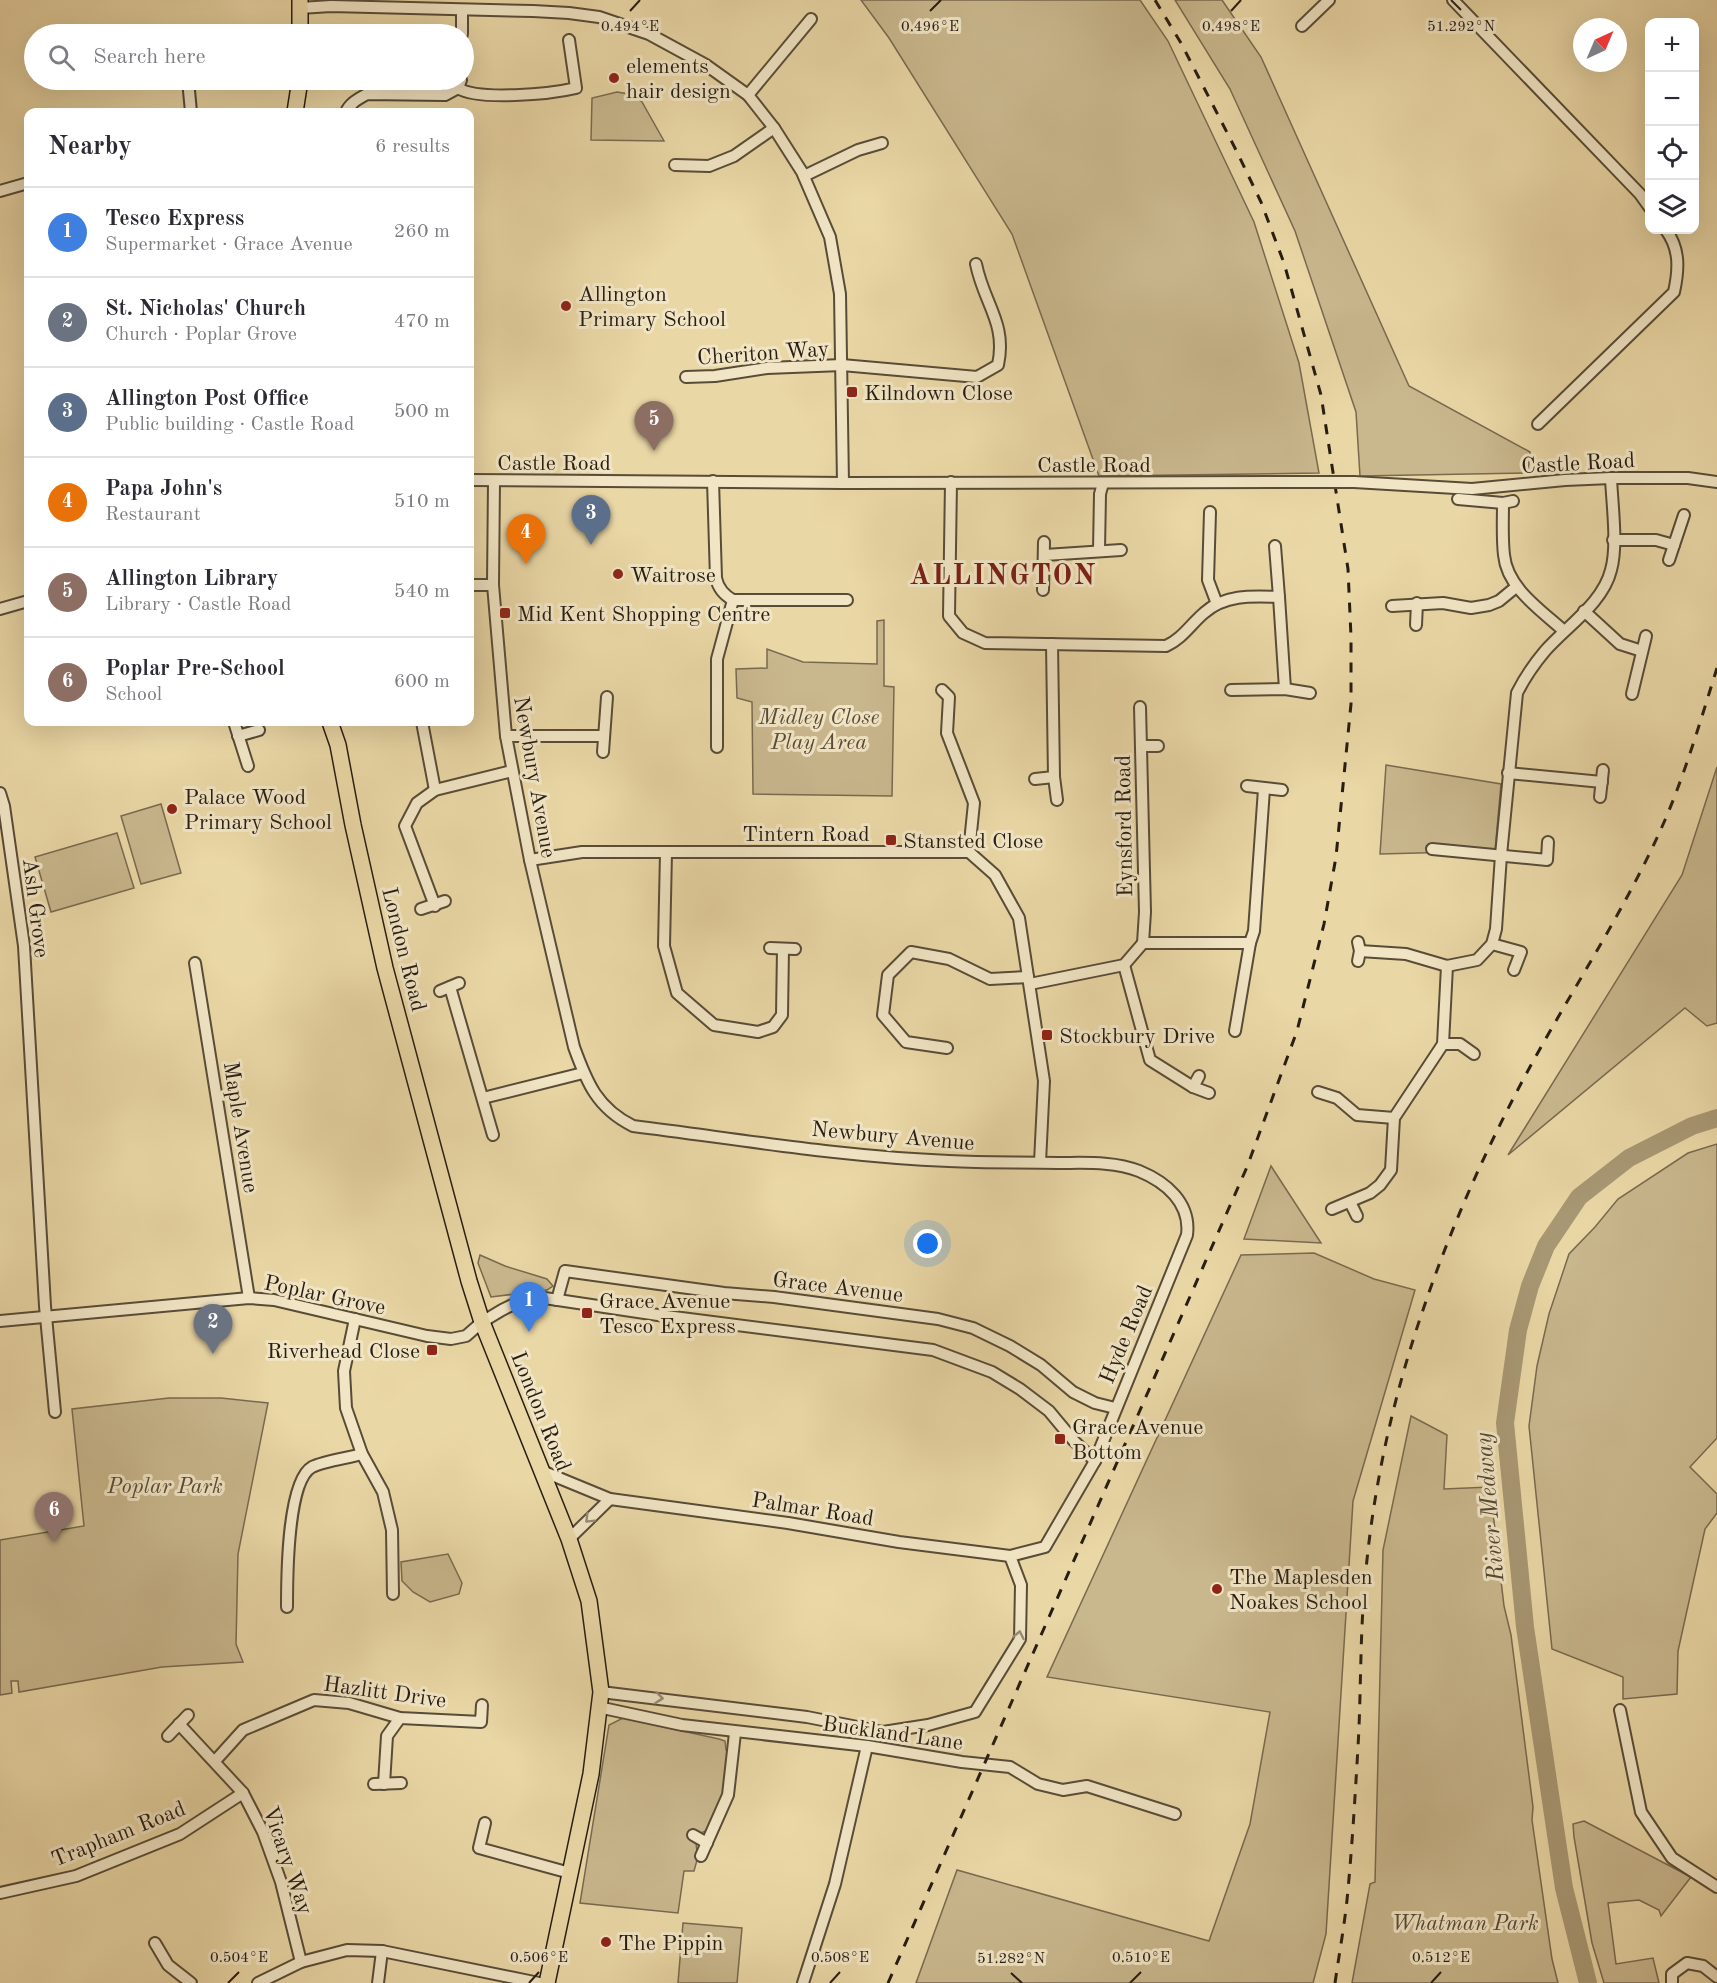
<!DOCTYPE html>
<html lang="en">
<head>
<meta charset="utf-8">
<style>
	:root { --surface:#fff; --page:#f7f7f7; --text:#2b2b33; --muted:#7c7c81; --line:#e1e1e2; --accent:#ea580c }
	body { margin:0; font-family:"Old Standard TT",serif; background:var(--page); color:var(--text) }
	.controls { position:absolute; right:18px; top:18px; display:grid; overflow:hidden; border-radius:12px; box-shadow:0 6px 24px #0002 }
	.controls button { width:54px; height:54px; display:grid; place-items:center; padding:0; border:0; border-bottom:2px solid var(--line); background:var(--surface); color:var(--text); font:30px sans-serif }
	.compass { position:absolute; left:1573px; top:18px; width:54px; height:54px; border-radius:50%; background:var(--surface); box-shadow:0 6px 24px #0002; rotate:44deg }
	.you { position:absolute; left:928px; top:1244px; width:21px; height:21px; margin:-15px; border:4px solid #fff; border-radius:50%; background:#1a73e8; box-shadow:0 0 0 9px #1a73e833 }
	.badge { display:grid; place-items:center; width:39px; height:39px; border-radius:50%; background:var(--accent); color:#fff; font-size:20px; font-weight:700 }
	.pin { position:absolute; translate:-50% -50px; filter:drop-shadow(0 2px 3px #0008) }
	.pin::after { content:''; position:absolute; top:32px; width:21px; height:18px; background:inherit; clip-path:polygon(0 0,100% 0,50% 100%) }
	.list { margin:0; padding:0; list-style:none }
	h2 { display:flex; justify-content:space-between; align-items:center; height:78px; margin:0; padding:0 24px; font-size:26px }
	h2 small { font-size:20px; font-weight:400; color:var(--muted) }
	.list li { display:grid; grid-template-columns:39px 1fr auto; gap:18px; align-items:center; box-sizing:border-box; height:90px; padding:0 24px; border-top:2px solid var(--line) }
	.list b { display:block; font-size:22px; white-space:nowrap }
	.list p { margin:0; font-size:20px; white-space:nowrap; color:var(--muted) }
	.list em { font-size:20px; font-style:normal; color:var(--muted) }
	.icon { flex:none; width:33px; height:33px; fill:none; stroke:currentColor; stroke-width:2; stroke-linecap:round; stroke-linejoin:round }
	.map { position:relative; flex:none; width:1717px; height:1983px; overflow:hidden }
	.search { position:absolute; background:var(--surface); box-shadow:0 6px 24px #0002; left:24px; top:24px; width:450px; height:66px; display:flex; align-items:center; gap:15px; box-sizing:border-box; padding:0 21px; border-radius:33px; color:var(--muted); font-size:22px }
	.panel { position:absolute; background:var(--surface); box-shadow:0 6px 24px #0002; left:24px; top:108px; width:450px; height:618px; border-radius:12px }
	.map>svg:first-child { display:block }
	.green { fill:#c9b78d; stroke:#786a50; stroke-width:1.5 }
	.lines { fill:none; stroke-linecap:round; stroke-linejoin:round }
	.river { stroke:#a89874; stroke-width:18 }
	.street-casing { stroke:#584c37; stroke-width:14 }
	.primary-casing { stroke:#271d12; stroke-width:18 }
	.street { stroke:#f1e5c5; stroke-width:10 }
	.primary { stroke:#ead7a6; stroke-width:15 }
	.rail { stroke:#271d12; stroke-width:3; stroke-dasharray:10 10; stroke-linecap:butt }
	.street-bridge-casing { stroke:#584c37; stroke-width:14; stroke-linecap:butt }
	.street-bridge { stroke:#f1e5c5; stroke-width:10 }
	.oneway { stroke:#968b74 }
	.ticks { fill:none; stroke:#271d12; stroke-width:2 }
	.poi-dot { fill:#8f2418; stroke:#f1e5c5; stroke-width:2 }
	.labels { text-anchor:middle; stroke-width:6; stroke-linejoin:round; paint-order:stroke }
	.poi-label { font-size:22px; fill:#271d12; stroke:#f1e5c5; text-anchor:start }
	.street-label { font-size:22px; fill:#271d12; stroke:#f1e5c5 }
	.park-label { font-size:22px; font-style:italic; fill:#584b37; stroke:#f1e5c5 }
	.water-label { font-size:24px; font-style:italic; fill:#544834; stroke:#f1e5c5 }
	.district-label { font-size:28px; font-weight:bold; letter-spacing:1.5px; fill:#7a1f14; stroke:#f1e5c5 }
	.ticks-label { font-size:15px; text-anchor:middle; fill:#271d12; stroke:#f1e5c5; stroke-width:6; stroke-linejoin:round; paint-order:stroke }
</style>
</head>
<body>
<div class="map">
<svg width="1717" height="1983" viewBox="0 0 1717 1983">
	<rect width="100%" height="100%" fill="#ead7a6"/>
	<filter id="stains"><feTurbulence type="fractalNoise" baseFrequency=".00333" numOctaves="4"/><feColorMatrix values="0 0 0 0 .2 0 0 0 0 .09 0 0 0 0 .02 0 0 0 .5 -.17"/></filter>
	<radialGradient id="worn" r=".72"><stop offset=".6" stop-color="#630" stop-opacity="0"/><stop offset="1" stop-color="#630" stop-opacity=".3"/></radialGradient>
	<g class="green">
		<polygon points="861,0 1140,0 1168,41 1254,222 1299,363 1319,473 1099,476 1012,234 889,38"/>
		<polygon points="1175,0 1222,0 1261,57 1409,386 1530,452 1528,473 1360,476 1356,412 1295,231 1230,89"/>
		<polygon points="617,92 635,95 642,102 664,141 591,140 592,98"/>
		<polygon points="884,620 884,686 894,687 892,796 753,794 752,702 737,698 736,669 767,668 767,649 803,662 877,664 877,621"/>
		<polygon points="1386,765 1501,784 1495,851 1380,854"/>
		<polygon points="1717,767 1717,1023 1707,1026 1685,1008 1508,1155 1682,875"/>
		<polygon points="161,804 181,873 141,884 121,816"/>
		<polygon points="117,833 134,888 51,912 35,857"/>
		<polygon points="1717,1144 1717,1438 1690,1467 1717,1494 1717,1513 1705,1529 1678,1651 1677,1694 1623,1699 1623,1677 1552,1649 1529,1426 1537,1366 1549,1314 1569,1254 1595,1227 1618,1199 1688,1153"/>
		<polygon points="1271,1166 1321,1243 1244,1239"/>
		<polygon points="1314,1253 1374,1279 1415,1290 1353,1501 1326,1934 1313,1983 916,1983 957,1870 1209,1941 1250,1824 1270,1712 1047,1677 1241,1255"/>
		<polygon points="480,1255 505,1266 547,1279 553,1286 547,1290 491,1297 478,1263"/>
		<polygon points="169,1398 221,1398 268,1403 238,1554 236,1644 243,1662 162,1667 19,1692 18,1681 11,1681 12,1693 0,1695 0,1540 84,1526 72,1409"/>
		<polygon points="1411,1416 1447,1435 1444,1489 1490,1487 1504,1606 1511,1635 1533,1807 1532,1820 1552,1959 1558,1983 1352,1983 1370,1884 1375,1882 1383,1550"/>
		<polygon points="448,1554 462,1583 459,1594 430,1602 413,1592 402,1581 401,1562"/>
		<polygon points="623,1718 719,1739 725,1741 726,1750 729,1751 724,1797 708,1830 701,1833 693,1829 689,1837 696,1843 697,1852 699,1853 694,1871 684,1871 678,1913 580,1903 609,1725"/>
		<polygon points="1584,1821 1691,1877 1661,1916 1659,1910 1639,1900 1608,1903 1616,1964 1653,1958 1659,1983 1604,1983 1592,1943 1574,1837 1573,1824"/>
		<polygon points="683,1923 742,1928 737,1983 678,1983"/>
	</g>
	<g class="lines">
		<polyline class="river" points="1588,1983 1564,1888 1525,1627 1505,1423 1518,1330 1530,1286 1546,1246 1579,1197 1629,1158 1692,1126 1717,1118"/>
		<g class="street-casing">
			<g id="street">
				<polyline points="1453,0 1640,194 1650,208"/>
				<polyline points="300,8 331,6 533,11 569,13 599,17 649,34 706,65 748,95 774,128 802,172 830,237 840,294 843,483"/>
				<polyline points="462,10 462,34"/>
				<polyline points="1302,26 1329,0"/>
				<polyline points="183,32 183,34"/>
				<polyline points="188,80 191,112"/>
				<path d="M458 88C478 101 551 94 576 88L569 40"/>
				<polyline points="748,95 811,19"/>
				<path d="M346 112C350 103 358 99 367 94L445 95 458 88 461 80"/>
				<polyline points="675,165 709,166 734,156 774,128"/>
				<polyline points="804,176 858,150 882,143"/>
				<polyline points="0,191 28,183"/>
				<path d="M686 377 715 376 767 368 842 365 977 377 998 365C1007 323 984 304 976 264"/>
				<path d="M1538 424 1674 292C1679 269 1680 249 1666 230"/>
				<polyline points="470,480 843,483 1329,482"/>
				<path d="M494 481 493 585 506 736 530 860 574 1047C587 1083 597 1108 633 1126 738 1139 843 1157 949 1161 986 1163 1022 1162 1058 1163 1085 1163 1114 1161 1139 1171 1166 1182 1191 1203 1187 1235L1095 1461 1045 1547 1010 1556 899 1542 788 1523 610 1499 542 1471"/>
				<path d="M713 481 716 578C718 588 724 595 733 600H847"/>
				<path d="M951 482 949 616 963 633 985 643 1166 646C1182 639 1191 624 1204 613 1225 594 1253 596 1279 597L1275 546"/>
				<polyline points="1354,482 1472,489 1565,480 1611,478 1688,478 1717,482"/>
				<polyline points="1458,499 1503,503 1513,501"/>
				<path d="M1503 503C1503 520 1502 538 1504 555 1507 588 1541 610 1564 631"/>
				<polyline points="1210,512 1208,580 1217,604"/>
				<polyline points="1613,540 1656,540 1674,545"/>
				<polyline points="1099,550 1100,494 1103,483"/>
				<polyline points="1045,555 1121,550"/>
				<polyline points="1669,560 1684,515"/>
				<polyline points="470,585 493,585"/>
				<polyline points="1043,590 1044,542"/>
				<polyline points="1279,597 1285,689"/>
				<polyline points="1392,606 1443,603 1471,608 1489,605 1499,601 1516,587"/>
				<polyline points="0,609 28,601"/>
				<polyline points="1584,611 1620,644 1642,651"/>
				<polyline points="1416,625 1417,603"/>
				<polyline points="1052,644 1054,777 1057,800"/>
				<polyline points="942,690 949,697 947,733 974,803 969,852"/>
				<polyline points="1231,690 1285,689 1310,693"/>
				<polyline points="1632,694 1646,636"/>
				<polyline points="1140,707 1145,912 1143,943"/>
				<polyline points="234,722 248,766"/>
				<polyline points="422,722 435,790"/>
				<polyline points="238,736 259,730"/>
				<polyline points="506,736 604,736"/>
				<polyline points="1141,746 1158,746"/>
				<polyline points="717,747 717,659 733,600"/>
				<polyline points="603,752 607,697"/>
				<polyline points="1508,773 1602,782"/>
				<polyline points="1035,779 1054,777"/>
				<polyline points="1247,786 1282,790"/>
				<polyline points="0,793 4,806 24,946 45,1306 55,1412"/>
				<polyline points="1600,797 1603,770"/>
				<polyline points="1432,849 1547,860 1548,842"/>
				<polyline points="666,853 664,946 677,993 714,1025 758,1032 773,1027 782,1015 783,949"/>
				<polyline points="530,860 582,852 969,852 995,875 1019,918 1044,1081 1040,1162"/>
				<polyline points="435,906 405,826 417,803 435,790 512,771"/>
				<polyline points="421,909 445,901"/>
				<polyline points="1358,942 1360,951 1358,961"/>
				<polyline points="1492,944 1521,952 1514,970"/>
				<polyline points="770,948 795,949"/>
				<path d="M1360 951 1406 954 1447 966 1477 960 1492 944 1496 929 1501 855 1517 693C1525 677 1534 664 1545 651 1567 626 1603 603 1611 570 1618 546 1612 503 1611 478"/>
				<polyline points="195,963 249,1298"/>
				<polyline points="1124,965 1150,1060 1193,1087 1209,1093"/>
				<polyline points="1030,984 1124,965 1143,943 1250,943 1254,931 1264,789"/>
				<polyline points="450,987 493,1135"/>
				<polyline points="440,991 459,983"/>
				<polyline points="1235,1031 1250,943"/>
				<polyline points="1443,1044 1460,1044 1474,1054"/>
				<polyline points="947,1048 906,1042 883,1015 888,975 911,952 949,959 990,979 1028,977"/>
				<polyline points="1193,1087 1199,1076"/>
				<polyline points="1318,1092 1337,1098 1357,1115 1394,1118"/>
				<polyline points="483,1098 583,1073"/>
				<polyline points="1350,1202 1357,1216"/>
				<polyline points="1332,1209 1370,1193 1380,1185 1391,1170 1394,1118 1443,1044 1447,966"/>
				<polyline points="557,1300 565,1271 724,1293 774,1297 938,1319 973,1328 1010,1346 1041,1365 1073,1392 1095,1403 1115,1408"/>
				<polyline points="355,1319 344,1371 346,1408 362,1454 383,1492 392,1530 393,1594"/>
				<polyline points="0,1321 249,1298 274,1300 427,1336 451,1339 466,1336 482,1322 502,1310 524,1299 538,1297 658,1315 933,1350 992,1372 1020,1389 1049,1411 1074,1441 1095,1461"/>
				<polyline points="569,1539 610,1499"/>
				<path d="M287 1607C287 1579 287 1481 312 1467 324 1461 348 1458 362 1454"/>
				<polyline points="601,1692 807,1717 883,1732 928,1725 975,1712 1020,1639 1021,1585 1010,1556"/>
				<polyline points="598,1707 682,1725 867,1746 962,1762 1010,1767 1038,1784 1063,1790 1087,1786 1175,1814"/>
				<polyline points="1620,1710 1641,1812 1672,1858 1717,1887"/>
				<polyline points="179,1724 243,1793 263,1832 281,1882 301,1962"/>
				<polyline points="168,1736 188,1715"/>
				<polyline points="215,1761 243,1730 314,1700 349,1703 400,1718 481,1722 482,1705"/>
				<polyline points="374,1784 401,1783"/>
				<polyline points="384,1784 387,1736 400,1718"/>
				<polyline points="485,1823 479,1848 570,1873"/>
				<polyline points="693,1835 707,1843"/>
				<polyline points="701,1856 728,1795 735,1733"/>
				<polyline points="0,1893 76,1876 180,1834 243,1793"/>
				<polyline points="155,1943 168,1965 191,1983"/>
				<polyline points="258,1983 301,1962 347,1950 382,1951 539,1983"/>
				<polyline points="378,1983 382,1951"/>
				<polyline points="803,1983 835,1884 867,1746"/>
				<polyline points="1672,1983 1672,1974 1687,1963 1703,1966 1717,1977"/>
			</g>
		</g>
		<g class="primary-casing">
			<g id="primary">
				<polyline points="300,0 300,34"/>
				<polyline points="295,112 300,80"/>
				<polyline points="330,722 338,745 353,825 385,968 469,1281 482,1322 569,1539 589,1601 601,1692 591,1774 547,1983"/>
			</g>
		</g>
		<use href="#street" class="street"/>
		<use href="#primary" class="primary"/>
		<g class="rail">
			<polyline points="888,1983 1247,1167 1297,1031 1324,924 1336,857 1351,704 1351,637 1348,569 1321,395 1284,263 1261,202 1236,150 1181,43 1155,0"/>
			<path d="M1335 1983C1339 1955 1344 1928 1347 1900 1352 1849 1355 1798 1358 1747 1361 1696 1360 1644 1364 1593 1371 1497 1392 1399 1424 1307 1452 1224 1489 1142 1531 1065 1576 983 1628 905 1665 820 1686 771 1701 719 1717 668"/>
		</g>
		<g class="street-bridge-casing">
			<polyline id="street-bridge" points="1329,482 1354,482"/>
		</g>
		<use href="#street-bridge" class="street-bridge"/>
	</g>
	<defs><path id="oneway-chevron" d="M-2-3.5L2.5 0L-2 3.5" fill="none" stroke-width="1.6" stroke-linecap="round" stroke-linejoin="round" transform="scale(1.5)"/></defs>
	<g class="oneway">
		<use href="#oneway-chevron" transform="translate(589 1519) rotate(135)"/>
		<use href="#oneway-chevron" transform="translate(1019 1635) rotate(-79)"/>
		<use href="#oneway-chevron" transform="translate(659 1698) rotate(6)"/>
	</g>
	<path class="ticks" d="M1451 0 1461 10M630 11 640 0M930 11 941 0M1231 11 1241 0M1011 1973 1022 1983M228 1983 239 1972M529 1983 539 1972M830 1983 840 1972M1130 1983 1141 1972M1431 1983 1441 1972"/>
	<g class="poi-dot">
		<circle cx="614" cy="78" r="6"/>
		<circle cx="566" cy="306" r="6"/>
		<rect x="846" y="386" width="12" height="12" rx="3"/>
		<circle cx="618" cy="574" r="6"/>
		<rect x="499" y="607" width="12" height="12" rx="3"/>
		<circle cx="172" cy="809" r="6"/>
		<rect x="885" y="834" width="12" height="12" rx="3"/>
		<rect x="1041" y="1029" width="12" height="12" rx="3"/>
		<rect x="581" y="1307" width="12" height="12" rx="3"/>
		<rect x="426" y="1344" width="12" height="12" rx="3"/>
		<rect x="1054" y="1433" width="12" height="12" rx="3"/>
		<circle cx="1217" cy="1589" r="6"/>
		<circle cx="606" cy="1942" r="6"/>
	</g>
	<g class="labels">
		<g class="poi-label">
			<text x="626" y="73">elements<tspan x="626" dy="25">hair design</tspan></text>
			<text x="578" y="301">Allington<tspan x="578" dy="25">Primary School</tspan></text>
			<text x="864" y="400">Kilndown Close</text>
			<text x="630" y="582">Waitrose</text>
			<text x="517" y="621">Mid Kent Shopping Centre</text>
			<text x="184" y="804">Palace Wood<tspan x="184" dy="25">Primary School</tspan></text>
			<text x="903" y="848">Stansted Close</text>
			<text x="1059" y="1043">Stockbury Drive</text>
			<text x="599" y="1308">Grace Avenue<tspan x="599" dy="25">Tesco Express</tspan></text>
			<text x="420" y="1358" text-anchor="end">Riverhead Close</text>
			<text x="1072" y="1434">Grace Avenue<tspan x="1072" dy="25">Bottom</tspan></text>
			<text x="1229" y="1584">The Maplesden<tspan x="1229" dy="25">Noakes School</tspan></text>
			<text x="618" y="1950">The Pippin</text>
		</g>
		<g class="street-label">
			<text transform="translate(763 352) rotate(-4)" y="8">Cheriton Way</text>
			<text x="554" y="470">Castle Road</text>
			<text transform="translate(1578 462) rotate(-3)" y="8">Castle Road</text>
			<text x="1094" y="472">Castle Road</text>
			<text transform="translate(536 777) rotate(80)" y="8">Newbury Avenue</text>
			<text transform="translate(1123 826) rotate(-91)" y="8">Eynsford Road</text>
			<text x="806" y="841">Tintern Road</text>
			<text transform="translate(37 908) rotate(83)" y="8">Ash Grove</text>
			<text transform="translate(405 949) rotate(76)" y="8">London Road</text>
			<text transform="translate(242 1127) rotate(81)" y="8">Maple Avenue</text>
			<text transform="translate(893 1135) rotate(5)" y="8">Newbury Avenue</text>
			<text transform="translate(838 1286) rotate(7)" y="8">Grace Avenue</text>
			<text transform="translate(325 1294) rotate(12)" y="8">Poplar Grove</text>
			<text transform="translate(1125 1334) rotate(-67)" y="8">Hyde Road</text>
			<text transform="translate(542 1411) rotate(68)" y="8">London Road</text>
			<text transform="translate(813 1508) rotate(9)" y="8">Palmar Road</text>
			<text transform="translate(385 1691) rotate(8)" y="8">Hazlitt Drive</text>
			<text transform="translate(893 1732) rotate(8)" y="8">Buckland Lane</text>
			<text transform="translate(118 1833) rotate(-22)" y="8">Trapham Road</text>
			<text transform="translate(289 1860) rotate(71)" y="8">Vicary Way</text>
		</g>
		<g class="park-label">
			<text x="819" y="724">Midley Close<tspan x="819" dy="25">Play Area</tspan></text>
			<text x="165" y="1493">Poplar Park</text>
			<text x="1465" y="1930">Whatman Park</text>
		</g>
		<g class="water-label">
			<text transform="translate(1489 1507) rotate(-95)" y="8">River Medway</text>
		</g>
		<g class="district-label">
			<text x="1003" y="584">ALLINGTON</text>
		</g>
	</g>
	<g class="ticks-label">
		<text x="1461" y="31">51.292°N</text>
		<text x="630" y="31">0.494°E</text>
		<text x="930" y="31">0.496°E</text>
		<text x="1231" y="31">0.498°E</text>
		<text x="239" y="1962">0.504°E</text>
		<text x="539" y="1962">0.506°E</text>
		<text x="840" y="1962">0.508°E</text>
		<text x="1141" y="1962">0.510°E</text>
		<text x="1441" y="1962">0.512°E</text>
		<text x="1011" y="1963">51.282°N</text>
	</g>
	<rect width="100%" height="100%" filter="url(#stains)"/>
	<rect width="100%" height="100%" fill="url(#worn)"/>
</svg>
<div class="controls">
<button>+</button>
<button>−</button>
<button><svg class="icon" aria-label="locate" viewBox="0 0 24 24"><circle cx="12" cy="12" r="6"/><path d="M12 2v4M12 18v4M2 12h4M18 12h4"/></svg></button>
<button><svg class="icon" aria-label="layers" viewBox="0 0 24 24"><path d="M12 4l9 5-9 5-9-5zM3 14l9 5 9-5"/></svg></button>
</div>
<svg class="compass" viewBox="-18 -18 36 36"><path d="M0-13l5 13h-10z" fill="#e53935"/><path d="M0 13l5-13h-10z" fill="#7c7c81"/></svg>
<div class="you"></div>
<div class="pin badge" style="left:529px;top:1332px;background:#3f7fe0">1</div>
<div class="pin badge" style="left:213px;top:1354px;background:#6b7280">2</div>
<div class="pin badge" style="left:591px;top:545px;background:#5c6f8a">3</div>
<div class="pin badge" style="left:526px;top:564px;background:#e8710a">4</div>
<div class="pin badge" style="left:654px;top:451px;background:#8d6e63">5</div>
<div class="pin badge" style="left:54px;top:1542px;background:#8d6e63">6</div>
<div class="search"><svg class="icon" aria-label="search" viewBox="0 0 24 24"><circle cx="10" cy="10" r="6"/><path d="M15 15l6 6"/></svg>Search here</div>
<section class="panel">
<h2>Nearby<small>6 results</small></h2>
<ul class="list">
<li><span class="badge" style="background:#3f7fe0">1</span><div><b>Tesco Express</b><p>Supermarket · Grace Avenue</p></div><em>260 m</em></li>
<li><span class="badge" style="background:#6b7280">2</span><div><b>St. Nicholas' Church</b><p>Church · Poplar Grove</p></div><em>470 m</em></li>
<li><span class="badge" style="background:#5c6f8a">3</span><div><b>Allington Post Office</b><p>Public building · Castle Road</p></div><em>500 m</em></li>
<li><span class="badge" style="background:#e8710a">4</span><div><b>Papa John's</b><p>Restaurant</p></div><em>510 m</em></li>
<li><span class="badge" style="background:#8d6e63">5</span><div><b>Allington Library</b><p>Library · Castle Road</p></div><em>540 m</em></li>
<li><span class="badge" style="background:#8d6e63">6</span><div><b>Poplar Pre-School</b><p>School</p></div><em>600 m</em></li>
</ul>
</section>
</div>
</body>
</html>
